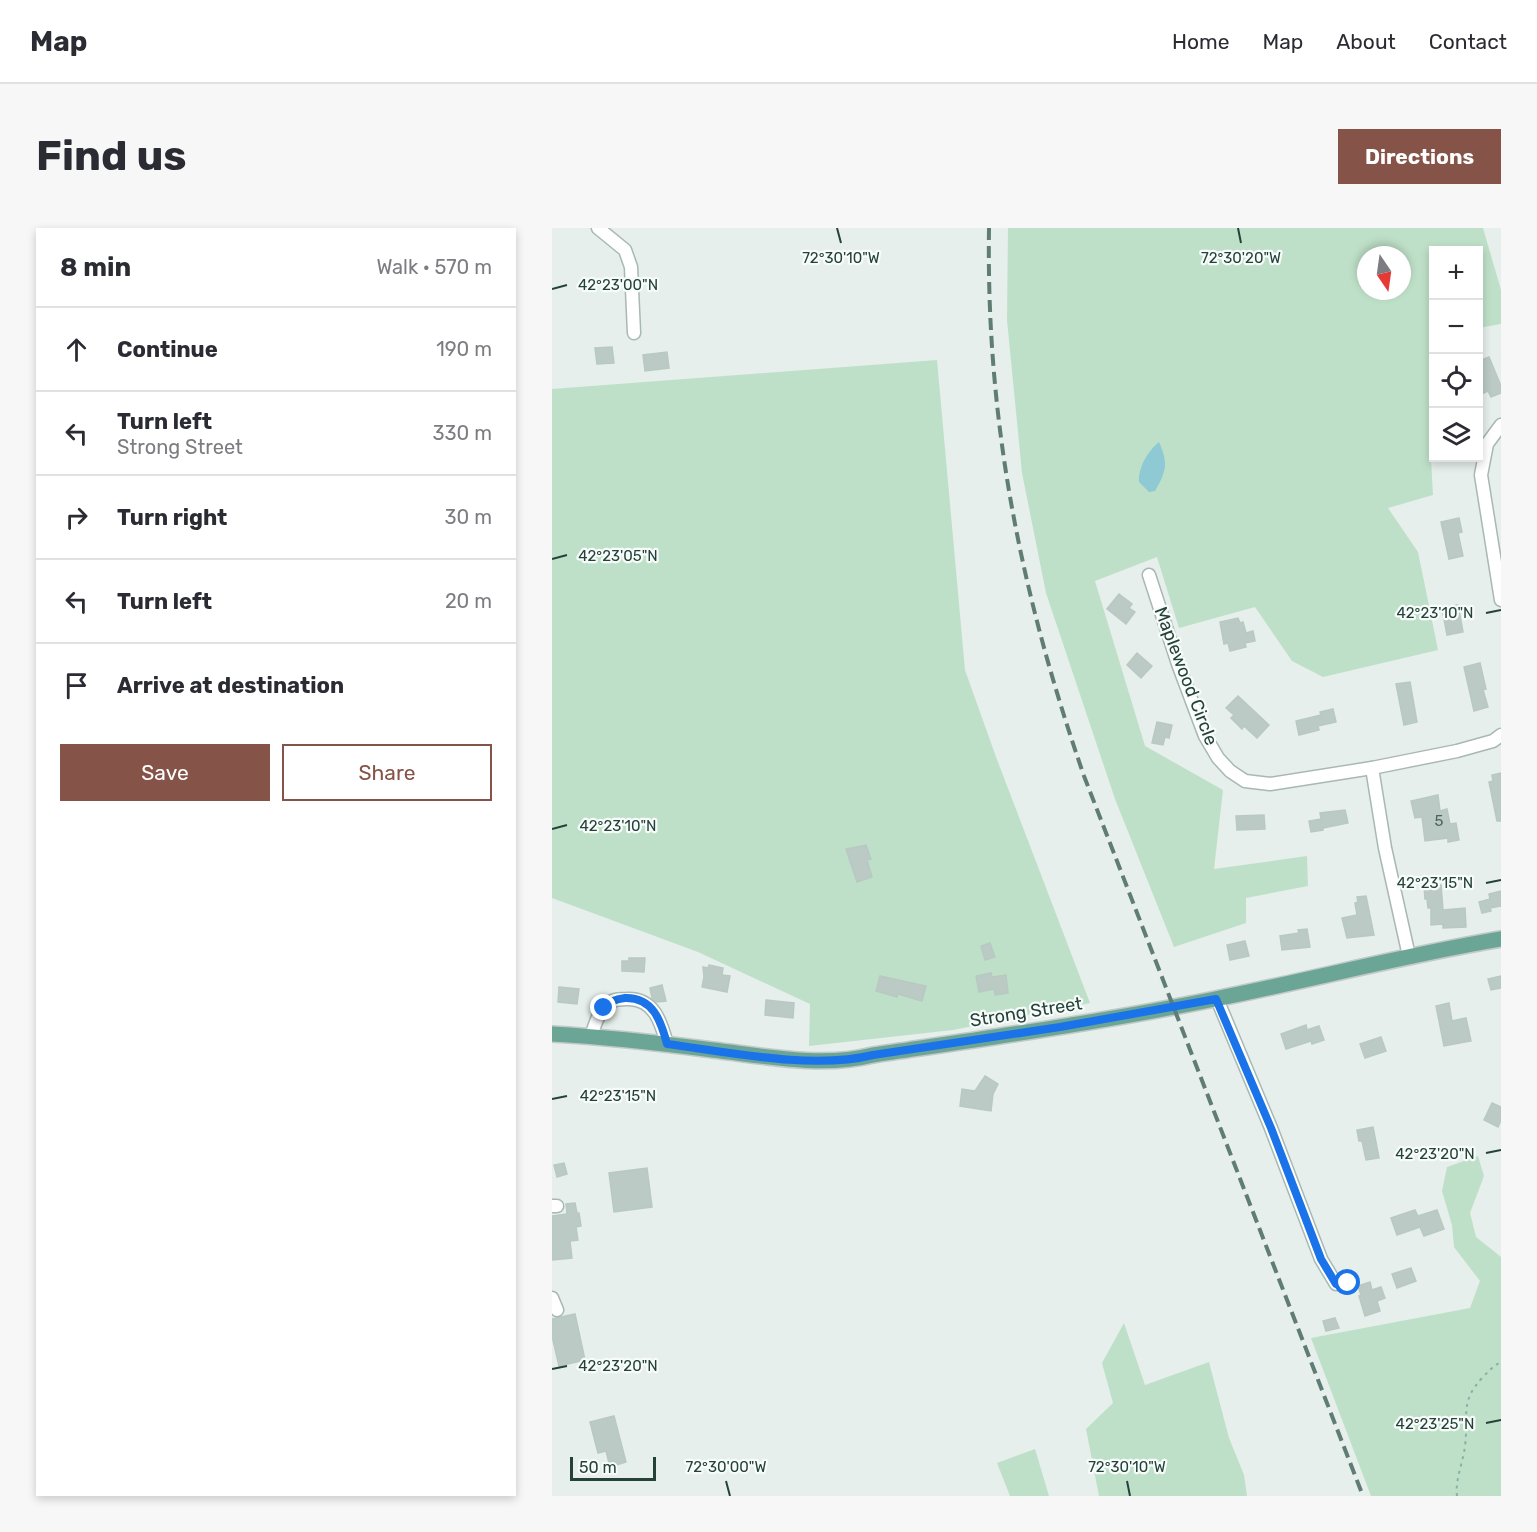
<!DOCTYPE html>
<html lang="en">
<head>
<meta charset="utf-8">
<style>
	:root { --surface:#fff; --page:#f7f7f7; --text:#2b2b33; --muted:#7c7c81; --line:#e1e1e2; --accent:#855347 }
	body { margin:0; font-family:Rubik,sans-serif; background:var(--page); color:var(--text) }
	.controls { position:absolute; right:18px; top:18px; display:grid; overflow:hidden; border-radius:0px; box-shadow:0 3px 9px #0003 }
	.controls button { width:54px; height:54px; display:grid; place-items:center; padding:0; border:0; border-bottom:2px solid var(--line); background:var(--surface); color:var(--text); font:30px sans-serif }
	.compass { position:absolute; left:805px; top:18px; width:54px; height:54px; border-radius:50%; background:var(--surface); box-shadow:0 3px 9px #0003; rotate:167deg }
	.scale { position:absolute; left:18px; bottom:15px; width:86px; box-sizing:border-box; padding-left:6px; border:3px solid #24423a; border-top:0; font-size:16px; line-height:21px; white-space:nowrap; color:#24423a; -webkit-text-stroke:4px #f7fbf9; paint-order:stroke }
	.stop { position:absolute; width:18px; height:18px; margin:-14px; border:4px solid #1a73e8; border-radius:50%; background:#fff }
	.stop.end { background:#1a73e8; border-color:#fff; box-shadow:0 2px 6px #0008 }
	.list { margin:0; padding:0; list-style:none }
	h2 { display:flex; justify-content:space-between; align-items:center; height:78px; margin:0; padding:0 24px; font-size:26px }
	h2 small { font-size:20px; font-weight:400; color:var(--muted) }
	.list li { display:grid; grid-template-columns:39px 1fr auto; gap:18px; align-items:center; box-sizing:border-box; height:84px; padding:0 24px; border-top:2px solid var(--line) }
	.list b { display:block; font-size:22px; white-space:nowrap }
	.list p { margin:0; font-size:20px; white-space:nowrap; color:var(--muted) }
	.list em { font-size:20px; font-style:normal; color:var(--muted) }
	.actions { display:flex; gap:12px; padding:18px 24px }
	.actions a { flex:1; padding:14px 0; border:2px solid var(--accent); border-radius:0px; text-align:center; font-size:21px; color:var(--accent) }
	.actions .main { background:var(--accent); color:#fff }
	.icon { flex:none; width:33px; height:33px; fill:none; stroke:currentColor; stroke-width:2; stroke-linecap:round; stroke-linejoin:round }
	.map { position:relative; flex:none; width:949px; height:1268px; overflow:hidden; border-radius:0px }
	header { display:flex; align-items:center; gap:36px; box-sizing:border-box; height:84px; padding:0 30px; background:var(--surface); border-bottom:2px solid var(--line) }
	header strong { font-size:28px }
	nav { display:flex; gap:33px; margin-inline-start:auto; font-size:21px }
	.intro { display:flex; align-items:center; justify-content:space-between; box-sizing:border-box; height:144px; padding:0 36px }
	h1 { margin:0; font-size:42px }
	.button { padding:15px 27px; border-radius:0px; background:var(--accent); color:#fff; font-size:21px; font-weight:700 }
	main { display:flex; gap:36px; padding:0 36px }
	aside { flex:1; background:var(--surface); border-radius:0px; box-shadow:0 3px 9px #0003 }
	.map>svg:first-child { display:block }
	.green { fill:#bfe0c8; fill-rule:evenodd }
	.water { fill:#8ec9d4 }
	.building { fill:#bbcac4; stroke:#b8c9c2; stroke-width:1.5 }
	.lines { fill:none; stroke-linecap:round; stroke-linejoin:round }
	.minor-casing { stroke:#a8b8b2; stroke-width:15 }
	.major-casing { stroke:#c2cac8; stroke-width:18 }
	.path { stroke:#86b3a5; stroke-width:2; stroke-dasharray:3 4.5; stroke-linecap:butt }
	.minor { stroke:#fff; stroke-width:12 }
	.major { stroke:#6aa596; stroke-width:15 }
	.rail { stroke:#5f7d75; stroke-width:4; stroke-dasharray:12 6; stroke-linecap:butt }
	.route { stroke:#1a73e8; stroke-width:8 }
	.ticks { fill:none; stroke:#24423a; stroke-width:2 }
	.labels { text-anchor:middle; stroke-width:4.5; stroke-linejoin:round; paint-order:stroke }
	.number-label { font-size:15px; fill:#4a645c }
	.street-label { font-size:18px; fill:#24423a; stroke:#f7fbf9 }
	.ticks-label { font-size:15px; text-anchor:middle; fill:#24423a; stroke:#f7fbf9; stroke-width:4.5; stroke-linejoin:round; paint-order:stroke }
</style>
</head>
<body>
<header>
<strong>Map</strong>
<nav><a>Home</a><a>Map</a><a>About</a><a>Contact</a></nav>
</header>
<div class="intro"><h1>Find us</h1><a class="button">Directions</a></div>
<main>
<aside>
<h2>8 min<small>Walk · 570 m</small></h2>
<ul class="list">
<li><svg class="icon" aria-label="ahead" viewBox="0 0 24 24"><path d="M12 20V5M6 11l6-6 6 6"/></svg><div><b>Continue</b></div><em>190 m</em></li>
<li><svg class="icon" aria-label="left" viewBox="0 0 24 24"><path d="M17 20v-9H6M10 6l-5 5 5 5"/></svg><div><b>Turn left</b><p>Strong Street</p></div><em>330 m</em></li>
<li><svg class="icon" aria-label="right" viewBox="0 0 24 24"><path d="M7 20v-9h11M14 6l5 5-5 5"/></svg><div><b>Turn right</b></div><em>30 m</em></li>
<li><svg class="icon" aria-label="left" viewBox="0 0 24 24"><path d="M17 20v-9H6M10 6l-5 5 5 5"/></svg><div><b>Turn left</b></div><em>20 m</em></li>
<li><svg class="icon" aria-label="arrive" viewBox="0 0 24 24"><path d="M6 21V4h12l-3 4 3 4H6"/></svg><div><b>Arrive at destination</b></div></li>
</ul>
<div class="actions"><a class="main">Save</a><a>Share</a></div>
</aside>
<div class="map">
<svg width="949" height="1268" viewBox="0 0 949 1268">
	<rect width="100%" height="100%" fill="#e6efeb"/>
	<g class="green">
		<path d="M456 0H931L949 62V96L927 100V22H882V191L877 194 881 267 836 280 866 324 886 422 771 449 740 433 703 379 627 400 605 329 543 353 593 518 671 562 662 641 755 628 756 658 694 670V695L622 719 563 571 494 365 470 245 455 92ZM814 27H850V63H814Z"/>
		<polygon points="385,132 413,442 444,529 538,775 401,802 257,818 258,776 146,724 0,670 0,161"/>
		<polygon points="926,928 932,948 918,985 924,1009 949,1029 949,1268 819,1268 759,1110 918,1080 928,1053 902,1019 900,997 890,963 895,939"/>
		<polygon points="572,1095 593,1157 657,1134 677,1210 692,1247 695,1268 547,1268 534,1201 561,1175 550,1135"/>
		<polygon points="483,1221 497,1268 458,1268 445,1235"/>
	</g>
	<path class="water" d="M607 214C616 235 615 242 603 263L597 264 587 254C586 239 596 223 607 214Z"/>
	<g class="building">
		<polygon points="60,119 62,135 45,136 43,120"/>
		<polygon points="115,124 117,140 93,143 91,127"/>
		<polygon points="937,129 949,158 949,165 939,169 936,163 927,167 927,133"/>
		<polygon points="907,290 910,304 906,305 911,328 897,331 889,294"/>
		<polygon points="567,366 580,376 577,380 583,384 574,396 555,381"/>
		<polygon points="906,377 911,404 895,407 890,380"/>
		<polygon points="686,390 688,395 691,394 694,405 701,403 703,413 693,415 694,419 678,423 676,415 672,416 668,394"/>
		<polygon points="585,425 600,438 589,450 575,437"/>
		<polygon points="928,435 934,461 931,462 936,479 922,483 912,439"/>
		<polygon points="858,454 865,494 852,497 844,456"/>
		<polygon points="686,468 717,497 705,510 692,498 690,501 679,490 682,487 674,480"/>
		<polygon points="781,481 784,494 766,498 767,502 747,507 744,493 769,487 768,484"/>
		<polygon points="605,494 620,497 617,510 613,509 611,517 600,515"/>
		<polygon points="949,545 949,593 945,593 937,554 941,553 940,547"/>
		<polygon points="886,567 888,583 895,581 898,596 904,595 907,612 896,614 896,610 873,613 870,589 863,590 859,573"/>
		<polygon points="793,582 796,595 771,600 771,602 759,604 757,593 769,591 768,585"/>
		<polygon points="712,587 713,601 685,602 684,588"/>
		<polygon points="314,617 319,631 315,632 320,649 305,654 294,621"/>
		<polygon points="889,657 891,682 913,680 914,699 891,700 891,696 879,697 879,680 876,680 875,671 873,671 872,658"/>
		<polygon points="949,663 949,678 938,680 939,683 930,685 927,674 938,671 937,666"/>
		<polygon points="814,668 822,707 795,710 790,690 805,687 803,675 806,674 805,669"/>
		<polygon points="755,701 758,719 730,722 728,708 747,705 746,702"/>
		<polygon points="693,713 697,728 678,732 675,717"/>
		<polygon points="438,715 443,729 433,732 429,718"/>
		<polygon points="77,730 93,730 92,744 70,743 70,733 77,733"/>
		<polygon points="157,737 171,740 170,747 178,748 175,764 150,759 152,749 151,739 156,740"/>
		<polygon points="439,745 440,749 454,747 456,765 443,767 442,761 427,764 424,748"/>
		<polygon points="328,748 374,758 370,773 346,766 345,769 324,763"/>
		<polygon points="949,748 949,760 939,762 936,751"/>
		<polygon points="110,757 114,773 105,774 100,770 98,760"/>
		<polygon points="7,759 27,761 25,776 6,774"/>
		<polygon points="214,772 242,775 241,790 213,787"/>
		<polygon points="897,775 900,793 914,790 919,813 892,818 884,778"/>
		<polygon points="754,797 755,802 767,798 772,812 760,816 759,813 734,821 729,806"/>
		<polygon points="829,809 834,823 813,830 808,816"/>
		<polygon points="433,848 446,856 441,866 439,883 408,878 410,861 423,863"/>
		<polygon points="940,875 949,879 949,892 946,899 932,892"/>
		<polygon points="821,899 827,930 814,932 810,913 807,913 805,902"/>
		<polygon points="12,935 15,946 5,949 2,937"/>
		<polygon points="95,940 100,979 62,984 57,945"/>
		<polygon points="23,975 25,985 27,985 29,998 24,999 26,1012 18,1013 20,1030 0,1032 0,988 15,986 14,976"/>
		<polygon points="863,982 866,988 885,982 892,1001 872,1008 868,999 845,1007 839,990"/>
		<polygon points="859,1040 864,1053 845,1060 840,1046"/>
		<polygon points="818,1054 820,1062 829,1059 833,1070 825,1073 828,1083 813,1088 807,1068 809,1067 806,1058"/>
		<polygon points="23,1086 33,1132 7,1138 0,1108 0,1091"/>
		<polygon points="783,1090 787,1100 774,1103 771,1093"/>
		<polygon points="62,1188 74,1234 58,1239 54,1223 46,1225 38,1194"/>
	</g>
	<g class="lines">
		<g class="minor-casing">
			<g id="minor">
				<polyline points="46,0 73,22 79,39 82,105"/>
				<polyline points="949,197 935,216 929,247 949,372"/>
				<polyline points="597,347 626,436 653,508 666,530 678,543 693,553 718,556 820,540"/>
				<polyline points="857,728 833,620 820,540 905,523 941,513 949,507"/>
				<polyline points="665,771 719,900 769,1031 784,1056 797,1055"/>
				<path d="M39 808C43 797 47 781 57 775 62 771 69 771 75 771 102 770 109 794 115 816"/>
				<polyline points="0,978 5,978"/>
				<polyline points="0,1070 5,1082"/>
			</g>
		</g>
		<g class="major-casing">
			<path id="major" d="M0 806C54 809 107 815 161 822 212 828 270 840 321 827 435 810 550 794 663 771 759 752 853 727 949 711"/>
		</g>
		<path class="path" d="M905 1268C903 1251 911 1235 913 1218 917 1187 907 1174 931 1149 937 1143 941 1138 949 1134"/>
		<use href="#minor" class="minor"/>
		<use href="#major" class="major"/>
		<path class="rail" d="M437 0C434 194 469 366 532 548L811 1268"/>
	</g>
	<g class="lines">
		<path class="route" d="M52 780C57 773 64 771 73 770 101 769 109 793 115 816 176 824 261 842 321 827L508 799 664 771 719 900 769 1031 784 1056 796 1055"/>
	</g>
	<path class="ticks" d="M285 0 289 15M686 0 689 15M0 61 15 57M0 331 15 327M934 385 949 382M0 601 15 597M934 655 949 652M0 871 15 868M934 925 949 922M0 1141 15 1138M934 1195 949 1192M174 1253 178 1268M575 1253 578 1268"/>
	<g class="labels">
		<g class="number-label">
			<text x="887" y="598">5</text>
		</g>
		<g class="street-label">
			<text transform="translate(634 448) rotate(69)" y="6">Maplewood Circle</text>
			<text transform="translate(474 784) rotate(-9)" y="6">Strong Street</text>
		</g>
	</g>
	<g class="ticks-label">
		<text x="289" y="35">72°30'10"W</text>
		<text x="689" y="35">72°30'20"W</text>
		<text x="66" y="62">42°23'00"N</text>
		<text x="66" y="333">42°23'05"N</text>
		<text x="883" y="390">42°23'10"N</text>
		<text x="66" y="603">42°23'10"N</text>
		<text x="883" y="660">42°23'15"N</text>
		<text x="66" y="873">42°23'15"N</text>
		<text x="883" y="931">42°23'20"N</text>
		<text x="66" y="1143">42°23'20"N</text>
		<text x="883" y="1201">42°23'25"N</text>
		<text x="174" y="1244">72°30'00"W</text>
		<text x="575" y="1244">72°30'10"W</text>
	</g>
</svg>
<div class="controls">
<button>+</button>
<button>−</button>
<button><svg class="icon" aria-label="locate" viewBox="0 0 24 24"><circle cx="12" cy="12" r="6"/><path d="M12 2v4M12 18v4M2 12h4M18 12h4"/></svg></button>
<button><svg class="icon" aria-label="layers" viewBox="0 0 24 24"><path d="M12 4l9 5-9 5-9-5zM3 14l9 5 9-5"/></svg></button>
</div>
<svg class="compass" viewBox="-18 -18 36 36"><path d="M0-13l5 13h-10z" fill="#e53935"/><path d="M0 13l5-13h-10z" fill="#7c7c81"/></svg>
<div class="scale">50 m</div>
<div class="stop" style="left:796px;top:1055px"></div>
<div class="stop end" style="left:52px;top:780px"></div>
</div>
</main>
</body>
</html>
